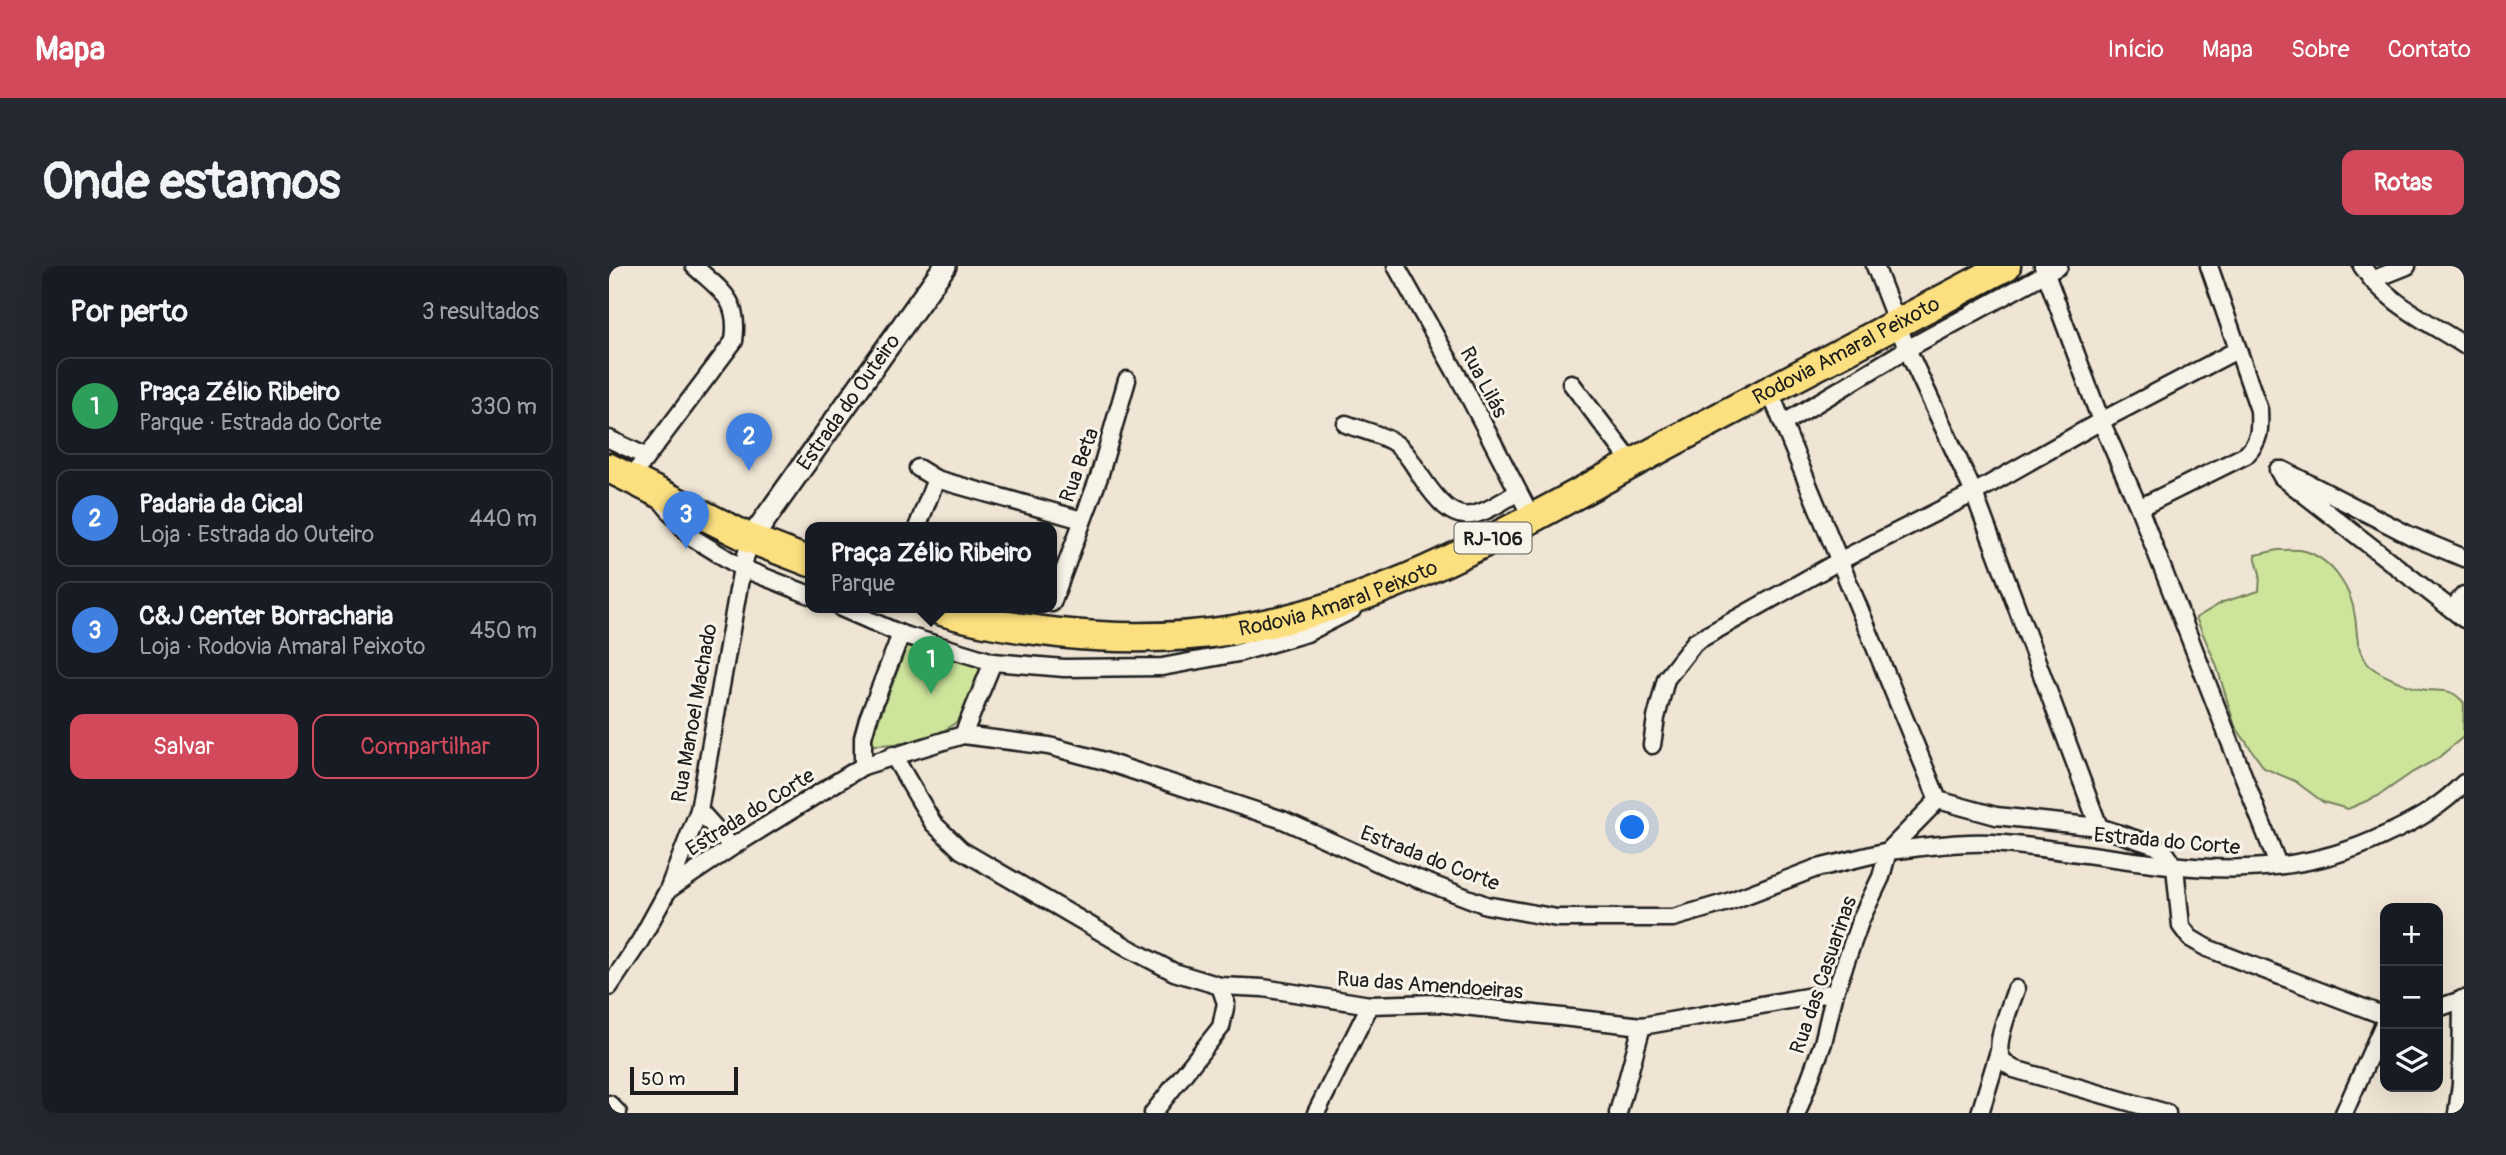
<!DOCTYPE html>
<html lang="pt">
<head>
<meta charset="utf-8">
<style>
	:root { --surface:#171b24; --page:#242831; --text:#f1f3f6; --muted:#9ea1a6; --line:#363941; --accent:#d1495b }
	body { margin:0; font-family:Pangolin,sans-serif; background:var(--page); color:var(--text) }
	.controls { position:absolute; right:21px; bottom:21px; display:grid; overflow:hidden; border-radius:14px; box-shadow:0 7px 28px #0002 }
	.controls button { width:63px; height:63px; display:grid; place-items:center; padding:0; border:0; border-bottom:2px solid var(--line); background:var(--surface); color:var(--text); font:35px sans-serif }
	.scale { position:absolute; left:21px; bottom:18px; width:108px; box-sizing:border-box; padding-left:7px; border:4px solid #1c1c1c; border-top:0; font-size:19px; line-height:24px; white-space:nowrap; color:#1c1c1c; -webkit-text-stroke:5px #f7f3e8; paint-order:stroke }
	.you { position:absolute; left:1024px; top:562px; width:24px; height:24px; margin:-18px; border:5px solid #fff; border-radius:50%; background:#1a73e8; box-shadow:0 0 0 10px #1a73e833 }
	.badge { display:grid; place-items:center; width:46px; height:46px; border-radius:50%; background:var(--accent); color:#fff; font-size:23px; font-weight:700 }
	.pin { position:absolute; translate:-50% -58px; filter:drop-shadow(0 2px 4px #0008) }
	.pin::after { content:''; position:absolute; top:37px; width:24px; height:21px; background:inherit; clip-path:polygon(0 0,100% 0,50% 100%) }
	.popup { position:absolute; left:196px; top:256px; width:252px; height:91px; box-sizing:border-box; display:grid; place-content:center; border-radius:14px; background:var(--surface); filter:drop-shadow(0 2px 5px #0005); font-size:23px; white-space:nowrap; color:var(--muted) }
	.popup b { font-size:26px; color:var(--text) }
	.popup::after { content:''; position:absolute; left:50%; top:100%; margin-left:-14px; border:14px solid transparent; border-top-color:var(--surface) }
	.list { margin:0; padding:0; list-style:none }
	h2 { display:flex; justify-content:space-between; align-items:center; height:91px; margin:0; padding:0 28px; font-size:30px }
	h2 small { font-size:23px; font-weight:400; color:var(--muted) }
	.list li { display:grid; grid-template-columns:46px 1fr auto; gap:21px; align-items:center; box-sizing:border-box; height:98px; margin:0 14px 14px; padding:0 14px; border:2px solid var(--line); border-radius:14px }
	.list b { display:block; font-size:26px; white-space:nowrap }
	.list p { margin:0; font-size:23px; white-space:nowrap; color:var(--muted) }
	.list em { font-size:23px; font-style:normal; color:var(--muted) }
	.actions { display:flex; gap:14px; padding:21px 28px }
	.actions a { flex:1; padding:16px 0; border:2px solid var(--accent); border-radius:14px; text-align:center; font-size:24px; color:var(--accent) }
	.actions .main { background:var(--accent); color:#fff }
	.icon { flex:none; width:38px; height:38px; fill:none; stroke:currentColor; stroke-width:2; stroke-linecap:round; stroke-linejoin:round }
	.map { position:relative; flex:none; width:1855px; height:847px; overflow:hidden; border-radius:14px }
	header { display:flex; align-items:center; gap:42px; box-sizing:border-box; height:98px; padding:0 35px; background:var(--accent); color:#fff }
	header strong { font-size:33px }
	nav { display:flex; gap:38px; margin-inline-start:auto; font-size:24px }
	.intro { display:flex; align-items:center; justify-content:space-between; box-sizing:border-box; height:168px; padding:0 42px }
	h1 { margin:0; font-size:49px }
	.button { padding:18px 32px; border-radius:14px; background:var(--accent); color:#fff; font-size:24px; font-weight:700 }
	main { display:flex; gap:42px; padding:0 42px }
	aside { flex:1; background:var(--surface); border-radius:14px; box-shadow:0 7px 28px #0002 }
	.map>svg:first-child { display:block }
	.green { fill:#cde59b; stroke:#74805c; stroke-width:2 }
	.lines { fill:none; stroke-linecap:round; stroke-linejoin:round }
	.street-casing { stroke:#1c1c1c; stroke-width:21 }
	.secondary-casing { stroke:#1c1c1c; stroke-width:26 }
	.highway-casing { stroke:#1c1c1c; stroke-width:33 }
	.street { stroke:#f7f3e8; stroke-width:16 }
	.secondary { stroke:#f7f3e8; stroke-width:21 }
	.highway { stroke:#fce080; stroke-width:28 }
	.labels { text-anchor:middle; stroke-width:6; stroke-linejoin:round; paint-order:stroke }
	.shield { fill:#f7f3e8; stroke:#5e5c59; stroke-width:2 }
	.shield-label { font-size:19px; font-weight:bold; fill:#1c1c1c }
	.street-label { font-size:21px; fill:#1c1c1c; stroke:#f7f3e8 }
</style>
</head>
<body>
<header>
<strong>Mapa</strong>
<nav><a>Início</a><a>Mapa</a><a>Sobre</a><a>Contato</a></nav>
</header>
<div class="intro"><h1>Onde estamos</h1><a class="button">Rotas</a></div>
<main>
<aside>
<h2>Por perto<small>3 resultados</small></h2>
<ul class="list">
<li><span class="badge" style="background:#2e9e5b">1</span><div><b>Praça Zélio Ribeiro</b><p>Parque · Estrada do Corte</p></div><em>330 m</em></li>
<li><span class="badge" style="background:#3f7fe0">2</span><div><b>Padaria da Cical</b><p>Loja · Estrada do Outeiro</p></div><em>440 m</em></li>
<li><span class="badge" style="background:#3f7fe0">3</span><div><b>C&amp;J Center Borracharia</b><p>Loja · Rodovia Amaral Peixoto</p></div><em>450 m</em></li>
</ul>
<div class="actions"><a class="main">Salvar</a><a>Compartilhar</a></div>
</aside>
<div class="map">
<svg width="1855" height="847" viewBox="0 0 1855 847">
	<rect width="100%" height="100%" fill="#f0e5d4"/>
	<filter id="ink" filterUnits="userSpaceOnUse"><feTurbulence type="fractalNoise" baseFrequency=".0143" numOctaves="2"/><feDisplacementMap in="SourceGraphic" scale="14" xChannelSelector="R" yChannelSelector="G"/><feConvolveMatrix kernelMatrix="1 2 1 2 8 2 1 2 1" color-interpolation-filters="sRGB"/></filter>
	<g filter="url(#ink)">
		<g class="green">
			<path d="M1669 284C1677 284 1688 283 1696 285 1724 294 1743 324 1746 351 1749 368 1746 380 1758 397 1766 407 1798 420 1811 423 1831 427 1840 419 1855 437L1854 471 1828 493 1804 506 1769 530 1739 543 1714 536 1686 515 1655 502 1626 460 1607 398 1587 352 1614 336 1650 325 1651 308 1646 289Z"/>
			<path d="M299 377 367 396 374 406C368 420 363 441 353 451 330 474 296 479 265 479L263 472Z"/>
		</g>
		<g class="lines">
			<g class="street-casing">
				<g id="street">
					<polyline points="787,0 855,121 923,252"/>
					<polyline points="1266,0 1298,83 1365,227 1490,561"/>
					<polyline points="1434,0 1492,155 1530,242 1669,599"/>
					<path d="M1753 0C1775 35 1821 57 1855 79"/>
					<polyline points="1763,14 1798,0"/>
					<polyline points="962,117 1024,198"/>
					<polyline points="1161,126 1329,534 1387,550 1490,561 1547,580 1556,586 1566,601 1572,660 1581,672 1598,682 1776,750"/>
					<polyline points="1175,157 1298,83 1450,0"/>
					<path d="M737 158C752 164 773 168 787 178 799 187 805 200 813 212 848 264 862 255 909 226"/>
					<polyline points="0,173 36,190"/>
					<polyline points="309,202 327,213 473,254"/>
					<path d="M21 213 125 75C131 33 112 25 85 0"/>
					<polyline points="51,233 81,270 133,302 201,329"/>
					<path d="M1530 242 1637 189C1651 175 1651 164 1650 144L1600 0"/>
					<polyline points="308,262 327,213"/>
					<polyline points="1855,292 1802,270 1674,204 1669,204 1673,211 1855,353"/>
					<polyline points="443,337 490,211 518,114"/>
					<polyline points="232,342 292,368 384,396 455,402 553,401 629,387 698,367 743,344"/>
					<polyline points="1843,343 1855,329"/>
					<polyline points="354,469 384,396"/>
					<polyline points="1043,479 1047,452 1057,413 1086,376 1230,295 1365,227 1492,155 1628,84"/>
					<polyline points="284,489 324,557 352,584 523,684 565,706 611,720 654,722 761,739 828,737 1033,760 1226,726"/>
					<polyline points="254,500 254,471 259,453 292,368"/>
					<polyline points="90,544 123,581"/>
					<polyline points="59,624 90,544 133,302 142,273"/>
					<polyline points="0,721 31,675 59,624 123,581 254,500 354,469 440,480 492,494 674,554 783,603 877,639 948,652 1064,652 1119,636 1205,603 1279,585 1329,534"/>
					<path d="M1407 723C1402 739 1385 776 1392 791 1395 797 1400 800 1405 803L1558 847"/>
					<polyline points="1829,742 1855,733"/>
					<polyline points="0,838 9,847"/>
					<polyline points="544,847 612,761 617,737 611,720"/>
					<polyline points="707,847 761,739"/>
					<polyline points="1009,847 1033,760"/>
					<path d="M1188 847 1214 777 1226 726 1252 653 1272 611 1279 585C1317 581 1357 574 1395 578 1528 590 1648 631 1776 569 1807 555 1831 541 1855 517"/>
					<polyline points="1371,847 1390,785"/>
					<polyline points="1735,847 1776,755"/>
					<polyline points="1848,847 1852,818 1853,733"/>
				</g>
			</g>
			<g class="secondary-casing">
				<g id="secondary">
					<path id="s1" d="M142 273 336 0"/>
				</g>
			</g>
			<g class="highway-casing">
				<g id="highway">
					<polyline points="0,202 142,273 201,296"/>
					<path id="s2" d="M324 342C364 356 408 362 450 367 507 373 567 373 624 364 785 339 926 249 1067 174 1177 116 1287 58 1397 0"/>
				</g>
			</g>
			<use href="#street" class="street"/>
			<use href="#secondary" class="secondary"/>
			<use href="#highway" class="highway"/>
		</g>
	</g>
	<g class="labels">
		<rect class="shield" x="845.5" y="256.5" width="77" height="31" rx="5"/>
		<g class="shield-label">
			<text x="884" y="279">RJ-106</text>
		</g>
		<g class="street-label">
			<text dy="7" stroke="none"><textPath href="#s2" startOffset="980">Rodovia Amaral Peixoto</textPath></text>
			<text transform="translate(875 116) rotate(62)" y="7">Rua Lilás</text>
			<text dy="7" stroke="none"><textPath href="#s1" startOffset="168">Estrada do Outeiro</textPath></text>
			<text transform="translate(470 199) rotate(-70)" y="7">Rua Beta</text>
			<text dy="7" stroke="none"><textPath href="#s2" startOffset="413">Rodovia Amaral Peixoto</textPath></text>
			<text transform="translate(85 447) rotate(-80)" y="7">Rua Manoel Machado</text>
			<text transform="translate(141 546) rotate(-32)" y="7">Estrada do Corte</text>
			<text transform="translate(1558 575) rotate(5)" y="7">Estrada do Corte</text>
			<text transform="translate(821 592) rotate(21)" y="7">Estrada do Corte</text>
			<text transform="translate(1214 709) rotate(-71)" y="7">Rua das Casuarinas</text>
			<text transform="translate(821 719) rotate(4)" y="7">Rua das Amendoeiras</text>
		</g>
	</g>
</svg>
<div class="controls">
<button>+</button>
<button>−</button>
<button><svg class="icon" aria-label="layers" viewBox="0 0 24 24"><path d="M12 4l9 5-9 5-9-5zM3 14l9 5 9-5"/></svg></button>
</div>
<div class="scale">50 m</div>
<div class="you"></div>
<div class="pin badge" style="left:322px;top:428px;background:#2e9e5b">1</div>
<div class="popup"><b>Praça Zélio Ribeiro</b>Parque</div>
<div class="pin badge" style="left:140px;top:205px;background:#3f7fe0">2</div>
<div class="pin badge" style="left:77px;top:283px;background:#3f7fe0">3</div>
</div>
</main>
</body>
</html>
